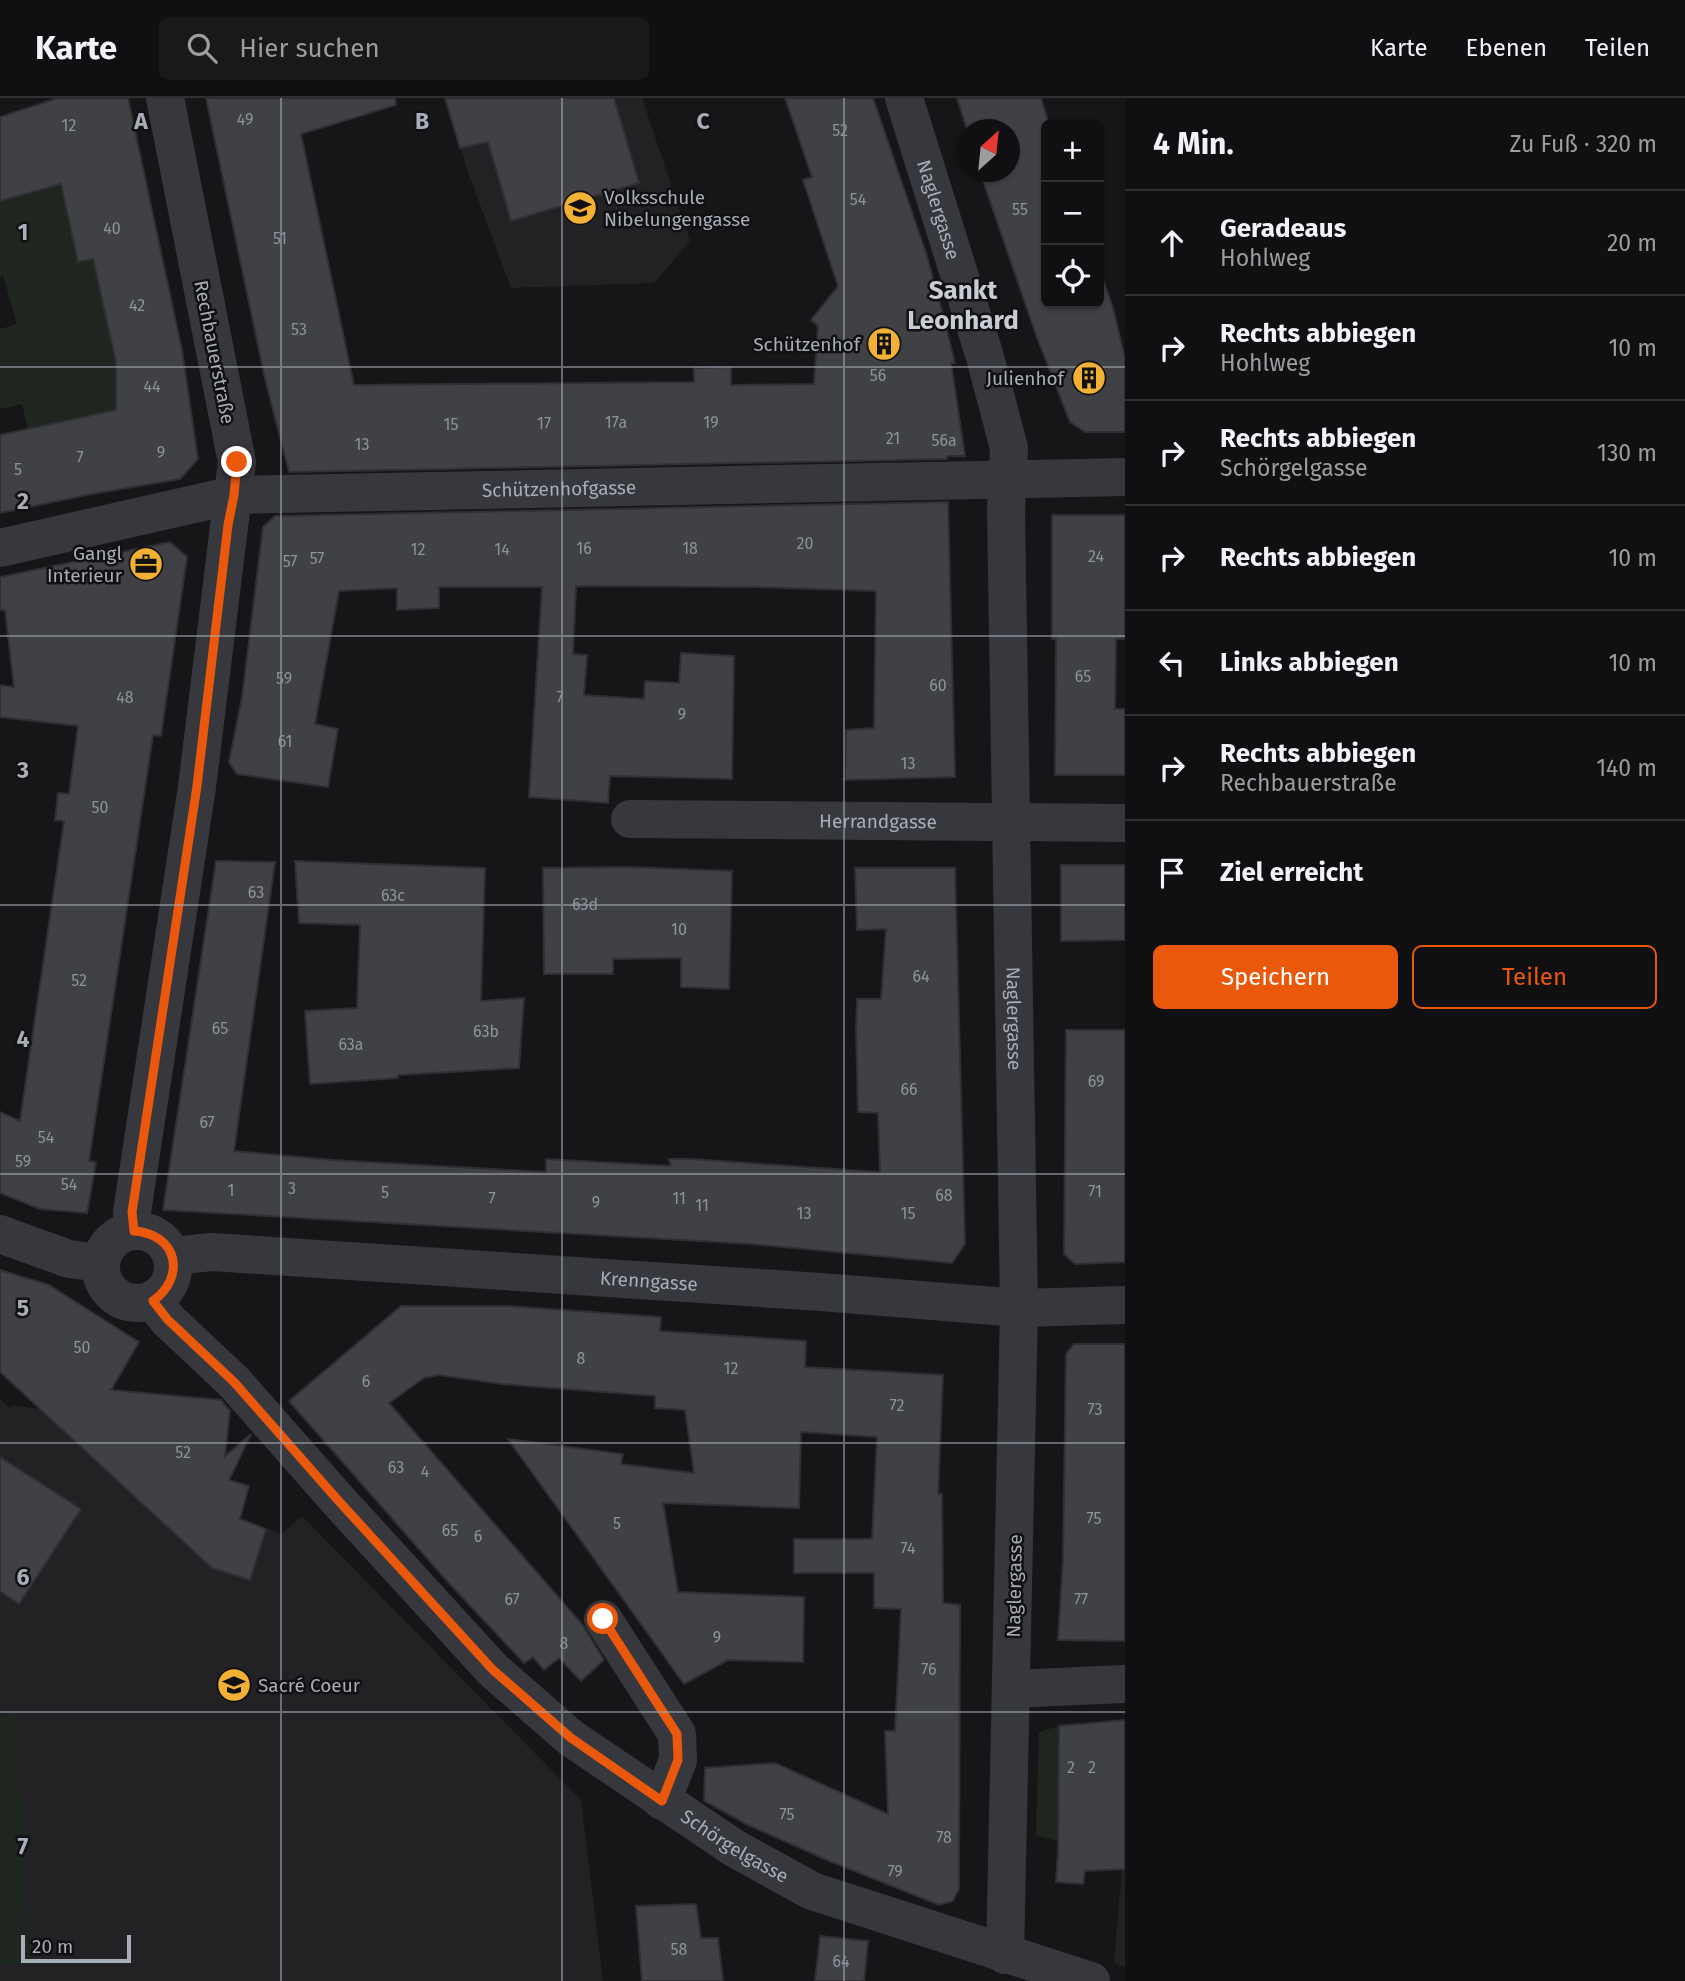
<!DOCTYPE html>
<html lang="de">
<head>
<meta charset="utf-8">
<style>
	:root { --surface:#101012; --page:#19191b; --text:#f1f3f6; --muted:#9c9d9f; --line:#303032; --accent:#ea580c }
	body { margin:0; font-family:"Fira Sans",sans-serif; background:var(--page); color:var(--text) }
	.controls { position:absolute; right:21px; top:21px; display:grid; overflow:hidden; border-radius:10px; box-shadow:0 2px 5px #0004 }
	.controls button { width:63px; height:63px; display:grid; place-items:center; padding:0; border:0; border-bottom:2px solid var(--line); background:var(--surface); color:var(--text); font:35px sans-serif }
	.compass { position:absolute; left:957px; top:21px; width:63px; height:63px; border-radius:50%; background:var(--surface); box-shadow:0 2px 5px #0004; rotate:27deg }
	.scale { position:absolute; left:21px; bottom:18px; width:110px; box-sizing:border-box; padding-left:7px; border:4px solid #a8adb8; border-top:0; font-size:19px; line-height:24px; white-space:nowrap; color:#a8adb8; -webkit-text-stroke:5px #111113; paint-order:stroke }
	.stop { position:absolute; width:21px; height:21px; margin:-16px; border:5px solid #ea580c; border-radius:50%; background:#fff }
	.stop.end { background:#ea580c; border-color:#fff; box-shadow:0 2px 7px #0008 }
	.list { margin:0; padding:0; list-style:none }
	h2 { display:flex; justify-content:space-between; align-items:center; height:91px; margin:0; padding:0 28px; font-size:30px }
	h2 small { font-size:23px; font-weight:400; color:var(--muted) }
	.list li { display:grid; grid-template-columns:46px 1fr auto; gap:21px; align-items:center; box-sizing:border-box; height:105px; padding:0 28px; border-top:2px solid var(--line) }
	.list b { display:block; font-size:26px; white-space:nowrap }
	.list p { margin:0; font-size:23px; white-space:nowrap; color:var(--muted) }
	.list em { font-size:23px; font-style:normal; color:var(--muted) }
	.actions { display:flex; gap:14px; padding:21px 28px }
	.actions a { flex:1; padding:16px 0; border:2px solid var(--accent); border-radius:10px; text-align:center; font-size:24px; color:var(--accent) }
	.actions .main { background:var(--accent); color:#fff }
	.icon { flex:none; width:38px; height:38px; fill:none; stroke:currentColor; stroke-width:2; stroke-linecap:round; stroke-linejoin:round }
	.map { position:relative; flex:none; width:1125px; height:1883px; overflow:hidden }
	header { display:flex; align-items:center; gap:42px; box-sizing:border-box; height:98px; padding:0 35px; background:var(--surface); border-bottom:2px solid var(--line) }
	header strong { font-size:33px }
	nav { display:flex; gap:38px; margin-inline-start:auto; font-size:24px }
	.search { width:490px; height:63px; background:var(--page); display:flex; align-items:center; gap:18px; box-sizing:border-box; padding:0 24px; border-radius:10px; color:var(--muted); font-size:26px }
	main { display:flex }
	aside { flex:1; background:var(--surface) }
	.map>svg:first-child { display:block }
	.built { fill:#222225 }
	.green { fill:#1e261f }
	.building { fill:#404145; stroke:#303034; stroke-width:2 }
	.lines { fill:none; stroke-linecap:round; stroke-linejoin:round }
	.street { stroke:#37383d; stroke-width:38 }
	.route { stroke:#ea580c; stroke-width:9 }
	.grid { fill:none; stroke:#a8adb8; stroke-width:2; stroke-opacity:0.55 }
	.labels { text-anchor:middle; stroke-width:5; stroke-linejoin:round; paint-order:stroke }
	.number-label { font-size:16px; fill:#8e929b }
	.poi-label { font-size:19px; fill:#a8adb8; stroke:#111113; text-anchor:end }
	.street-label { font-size:19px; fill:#a8adb8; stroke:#111113 }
	.district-label { font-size:26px; font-weight:bold; fill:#c9ccd4; stroke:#111113 }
	.grid-label { font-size:23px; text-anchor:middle; font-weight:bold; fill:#a8adb8; stroke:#111113; stroke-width:5; stroke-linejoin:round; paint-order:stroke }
</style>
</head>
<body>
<header>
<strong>Karte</strong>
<div class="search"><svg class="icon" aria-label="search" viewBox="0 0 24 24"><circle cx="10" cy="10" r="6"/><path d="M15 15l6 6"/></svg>Hier suchen</div>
<nav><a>Karte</a><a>Ebenen</a><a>Teilen</a></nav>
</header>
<main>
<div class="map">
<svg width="1125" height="1883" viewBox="0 0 1125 1883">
	<rect width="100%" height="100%" fill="#161618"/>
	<g class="built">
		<polygon points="445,0 642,0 690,143 654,185 511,190 469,77"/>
		<polygon points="0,1301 10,1310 12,1307 40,1311 118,1381 217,1412 281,1436 302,1418 581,1702 603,1883 0,1883"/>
		<polygon points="1125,1746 1125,1869 1114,1864 1122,1771 1119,1747"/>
	</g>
	<g class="green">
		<polygon points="78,73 66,110 78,164 93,161 116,264 116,312 28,331 22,306 0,311 0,231 17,226 3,177 0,178 0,103 41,92"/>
		<polygon points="18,1616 29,1865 0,1866 0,1617"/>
		<polygon points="1059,1628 1058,1743 1036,1738 1039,1634"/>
	</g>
	<g class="building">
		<polygon points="58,0 128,0 182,252 198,361 180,381 92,396 0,415 0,337 116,312 116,264 93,161 78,164 61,86 0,103 0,19"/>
		<polygon points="206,0 395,0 396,7 301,36 354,287 694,284 694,270 731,269 731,287 814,286 818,228 811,222 838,188 803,82 812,79 785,0 873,0 926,155 943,216 955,265 951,265 965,358 947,358 947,361 289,374 265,281"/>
		<polygon points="445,0 614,0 639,85 511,123 488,44 460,50"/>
		<polygon points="957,0 1041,0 1049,26 1046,26 1046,205 1099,205 1099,169 1113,210 1125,260 1125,334 1085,334 1070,324 1036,237 980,74 1010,74 1010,32 968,32 968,35"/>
		<polygon points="948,404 955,679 845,682 846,632 874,630 876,493 757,489 576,488 573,556 587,557 584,597 644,601 645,583 679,585 681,555 734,558 732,681 610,678 608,705 529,699 542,489 439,489 439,510 397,512 397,490 339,493 315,626 338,631 328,689 237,676 229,664 242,599 263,429 275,418"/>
		<polygon points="1052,417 1125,417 1125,541 1116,541 1115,611 1125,611 1125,677 1055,677 1056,541 1052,541"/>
		<polygon points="170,444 187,459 161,638 153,637 128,804 89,1063 96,1064 87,1115 40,1111 0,1095 0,1014 20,1023 64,723 55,722 58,695 69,696 78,628 0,619 0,587 14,589 5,512 0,512 0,479"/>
		<polygon points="216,763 275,764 234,1053 332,1062 546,1074 546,1061 671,1068 669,1061 691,1061 880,1074 878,1015 858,1014 856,930 857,901 881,901 886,831 857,832 855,770 955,770 965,1146 952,1165 752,1146 163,1112"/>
		<polygon points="295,763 485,770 481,903 524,900 519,970 398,977 398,980 310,986 305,913 357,910 360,827 299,825"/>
		<polygon points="1061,767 1125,767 1125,842 1061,843"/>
		<polygon points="627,769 732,773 729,891 681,889 681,860 613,861 613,876 544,876 543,770"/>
		<polygon points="1066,932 1125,932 1125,1164 1075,1166 1064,1156"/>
		<polygon points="0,1172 49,1187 139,1244 111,1292 221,1302 230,1313 225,1358 251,1336 229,1382 249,1388 240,1421 266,1431 250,1482 212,1470 0,1274"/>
		<polygon points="401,1208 507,1208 661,1219 660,1233 806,1243 805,1269 943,1277 938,1396 942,1396 943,1505 960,1507 959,1791 953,1803 939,1807 827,1762 748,1727 704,1703 705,1670 775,1665 888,1716 885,1633 895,1633 901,1511 874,1510 874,1475 794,1475 794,1441 872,1441 877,1339 801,1334 799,1410 663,1405 678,1494 804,1499 803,1564 728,1562 684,1586 508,1341 623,1356 621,1366 694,1375 685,1312 655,1310 655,1298 502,1286 439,1277 424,1280 389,1305 582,1526 604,1562 581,1583 559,1560 544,1572 533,1559 524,1565 447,1483 289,1303"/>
		<polygon points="1074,1246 1125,1246 1125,1543 1058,1542 1063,1461 1066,1256"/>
		<polygon points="0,1359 81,1411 19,1506 0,1493"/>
		<polygon points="1125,1622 1125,1771 1085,1773 1083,1786 1056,1784 1058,1752 1059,1628"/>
		<polygon points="696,1806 701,1840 718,1840 723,1883 642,1883 636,1808"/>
		<polygon points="820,1838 868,1843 864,1883 815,1883"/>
	</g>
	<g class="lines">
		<g class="street">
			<path id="s1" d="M904 0 985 259 1009 350 1006 413 1019 1210 1005 1857"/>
			<path id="s2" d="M0 450 234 397 1125 379"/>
			<path id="s3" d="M630 721 1125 725"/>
			<circle cx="137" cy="1169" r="36"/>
			<polyline points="134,1133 132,1114 197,689 237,364 165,0"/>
			<polyline points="0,1136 69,1161 101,1165"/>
			<path id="s4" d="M172 1158 212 1154 821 1194 1019 1210 1125 1207"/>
			<path id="s5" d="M153 1203 168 1222 234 1284 336 1400 493 1572 571 1640 734 1750 812 1793 1091 1883"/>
			<polyline points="603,1521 677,1636 678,1662 662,1703"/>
			<polyline points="1012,1591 1125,1586"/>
		</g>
	</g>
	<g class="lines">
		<path class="route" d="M237 364 234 397 228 427 197 688 132 1114 134 1133C177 1136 187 1178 153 1203L168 1222 234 1284 336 1400 493 1572 571 1640 662 1703 678 1662 677 1636 603 1521"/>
	</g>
	<path class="grid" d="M281 0V1883M562 0V1883M844 0V1883M0 269H1125M0 538H1125M0 807H1125M0 1076H1125M0 1345H1125M0 1614H1125"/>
	<defs>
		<g id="school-disc" transform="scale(1.75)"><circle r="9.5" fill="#f2b134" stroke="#111113"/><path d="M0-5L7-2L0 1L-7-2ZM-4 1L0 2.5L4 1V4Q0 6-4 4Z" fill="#111"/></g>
		<g id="building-disc" transform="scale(1.75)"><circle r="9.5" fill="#f2b134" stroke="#111113"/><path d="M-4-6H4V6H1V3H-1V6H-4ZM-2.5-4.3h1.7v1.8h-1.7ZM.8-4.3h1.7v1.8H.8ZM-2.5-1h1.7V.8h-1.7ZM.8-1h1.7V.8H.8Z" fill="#111"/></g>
		<g id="office-disc" transform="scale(1.75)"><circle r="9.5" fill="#f2b134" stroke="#111113"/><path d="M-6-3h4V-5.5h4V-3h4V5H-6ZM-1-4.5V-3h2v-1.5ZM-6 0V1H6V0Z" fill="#111"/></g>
	</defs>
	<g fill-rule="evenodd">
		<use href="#school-disc" x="580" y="110"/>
		<use href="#building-disc" x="884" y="246"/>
		<use href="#building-disc" x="1089" y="280"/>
		<use href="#office-disc" x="146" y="466"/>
		<use href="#school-disc" x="234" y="1587"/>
	</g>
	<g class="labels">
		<g class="number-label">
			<text x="245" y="27">49</text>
			<text x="69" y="33">12</text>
			<text x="840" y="38">52</text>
			<text x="858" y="107">54</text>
			<text x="1020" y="117">55</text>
			<text x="112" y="136">40</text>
			<text x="280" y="146">51</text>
			<text x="137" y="213">42</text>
			<text x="299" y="237">53</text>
			<text x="878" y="283">56</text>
			<text x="152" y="294">44</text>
			<text x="616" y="330">17a</text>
			<text x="711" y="330">19</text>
			<text x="544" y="331">17</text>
			<text x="451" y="332">15</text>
			<text x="893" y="346">21</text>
			<text x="944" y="348">56a</text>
			<text x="362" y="352">13</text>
			<text x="161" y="360">9</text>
			<text x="80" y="365">7</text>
			<text x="18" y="377">5</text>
			<text x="805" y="451">20</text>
			<text x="584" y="456">16</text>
			<text x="690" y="456">18</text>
			<text x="418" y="457">12</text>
			<text x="502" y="457">14</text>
			<text x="1096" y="464">24</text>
			<text x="317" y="466">57</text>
			<text x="290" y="469">57</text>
			<text x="1083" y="584">65</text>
			<text x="284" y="586">59</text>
			<text x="938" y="593">60</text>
			<text x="125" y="605">48</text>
			<text x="560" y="605">7</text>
			<text x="682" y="622">9</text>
			<text x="285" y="649">61</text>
			<text x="908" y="671">13</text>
			<text x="100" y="715">50</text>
			<text x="256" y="800">63</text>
			<text x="393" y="803">63c</text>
			<text x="585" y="812">63d</text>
			<text x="679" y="837">10</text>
			<text x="921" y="884">64</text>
			<text x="79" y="888">52</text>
			<text x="220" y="936">65</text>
			<text x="486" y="939">63b</text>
			<text x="351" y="952">63a</text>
			<text x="1096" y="989">69</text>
			<text x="909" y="997">66</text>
			<text x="207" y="1030">67</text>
			<text x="46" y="1045">54</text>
			<text x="23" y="1069">59</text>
			<text x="69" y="1092">54</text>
			<text x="292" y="1096">3</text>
			<text x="231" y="1098">1</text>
			<text x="1095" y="1099">71</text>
			<text x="385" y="1100">5</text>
			<text x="944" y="1103">68</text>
			<text x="492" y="1106">7</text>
			<text x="679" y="1106">11</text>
			<text x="596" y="1110">9</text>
			<text x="702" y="1113">11</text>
			<text x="804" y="1121">13</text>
			<text x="908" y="1121">15</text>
			<text x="82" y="1255">50</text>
			<text x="581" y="1266">8</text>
			<text x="731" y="1276">12</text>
			<text x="366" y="1289">6</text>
			<text x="897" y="1313">72</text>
			<text x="1095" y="1317">73</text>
			<text x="183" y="1360">52</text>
			<text x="396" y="1375">63</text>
			<text x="425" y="1379">4</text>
			<text x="1094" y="1426">75</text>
			<text x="617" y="1431">5</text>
			<text x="450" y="1438">65</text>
			<text x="478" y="1444">6</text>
			<text x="908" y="1456">74</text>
			<text x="512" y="1507">67</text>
			<text x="1081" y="1507">77</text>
			<text x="717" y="1545">9</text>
			<text x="564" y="1551">8</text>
			<text x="929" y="1577">76</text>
			<text x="1071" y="1675">2</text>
			<text x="1092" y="1675">2</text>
			<text x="787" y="1722">75</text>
			<text x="944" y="1745">78</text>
			<text x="895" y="1779">79</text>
			<text x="679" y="1857">58</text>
			<text x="841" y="1869">64</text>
		</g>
		<g class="poi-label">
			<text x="604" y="106" text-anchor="start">Volksschule<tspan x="604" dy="22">Nibelungengasse</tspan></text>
			<text x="860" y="253">Schützenhof</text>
			<text x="1064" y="287">Julienhof</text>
			<text x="122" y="462">Gangl<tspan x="122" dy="22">Interieur</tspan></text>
			<text x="258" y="1594" text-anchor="start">Sacré Coeur</text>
		</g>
		<g class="street-label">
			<text dy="7" stroke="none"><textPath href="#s1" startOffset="117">Naglergasse</textPath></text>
			<text transform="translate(215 254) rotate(79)" y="7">Rechbauerstraße</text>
			<text dy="7" stroke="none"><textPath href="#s2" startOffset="565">Schützenhofgasse</textPath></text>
			<text dy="7" stroke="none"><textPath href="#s3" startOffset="248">Herrandgasse</textPath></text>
			<text dy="7" stroke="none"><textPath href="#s1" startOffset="936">Naglergasse</textPath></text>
			<text dy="7" stroke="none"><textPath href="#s4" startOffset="478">Krenngasse</textPath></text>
			<text transform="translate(1014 1488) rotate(-89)" y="7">Naglergasse</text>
			<text dy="7" stroke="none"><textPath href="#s5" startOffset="802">Schörgelgasse</textPath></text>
		</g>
		<g class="district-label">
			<text x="963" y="201">Sankt<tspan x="963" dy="30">Leonhard</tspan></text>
		</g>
	</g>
	<g class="grid-label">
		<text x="141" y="31">A</text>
		<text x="422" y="31">B</text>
		<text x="703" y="31">C</text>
		<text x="23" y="142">1</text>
		<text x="23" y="411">2</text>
		<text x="23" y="680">3</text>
		<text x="23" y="949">4</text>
		<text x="23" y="1218">5</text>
		<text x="23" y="1487">6</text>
		<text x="23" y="1756">7</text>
	</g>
</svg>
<div class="controls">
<button>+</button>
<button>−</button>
<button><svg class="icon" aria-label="locate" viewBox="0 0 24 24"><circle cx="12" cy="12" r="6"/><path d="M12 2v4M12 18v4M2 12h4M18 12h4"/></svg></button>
</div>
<svg class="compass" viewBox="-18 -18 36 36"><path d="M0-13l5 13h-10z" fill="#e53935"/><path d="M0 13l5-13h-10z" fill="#9c9d9f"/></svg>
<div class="scale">20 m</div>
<div class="stop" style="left:603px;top:1521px"></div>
<div class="stop end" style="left:237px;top:364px"></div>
</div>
<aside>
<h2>4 Min.<small>Zu Fuß · 320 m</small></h2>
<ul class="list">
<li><svg class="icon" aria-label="ahead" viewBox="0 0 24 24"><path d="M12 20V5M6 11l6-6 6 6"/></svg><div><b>Geradeaus</b><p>Hohlweg</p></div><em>20 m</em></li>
<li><svg class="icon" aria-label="right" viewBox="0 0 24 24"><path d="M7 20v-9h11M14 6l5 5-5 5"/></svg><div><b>Rechts abbiegen</b><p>Hohlweg</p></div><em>10 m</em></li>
<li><svg class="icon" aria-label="right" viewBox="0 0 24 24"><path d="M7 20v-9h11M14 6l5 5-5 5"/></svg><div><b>Rechts abbiegen</b><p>Schörgelgasse</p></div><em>130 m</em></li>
<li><svg class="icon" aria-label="right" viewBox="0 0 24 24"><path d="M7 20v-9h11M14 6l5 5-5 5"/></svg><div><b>Rechts abbiegen</b></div><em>10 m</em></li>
<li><svg class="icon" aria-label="left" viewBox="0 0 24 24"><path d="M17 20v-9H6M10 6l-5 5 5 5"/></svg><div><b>Links abbiegen</b></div><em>10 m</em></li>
<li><svg class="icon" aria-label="right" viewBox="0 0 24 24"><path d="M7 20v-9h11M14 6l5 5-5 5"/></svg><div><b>Rechts abbiegen</b><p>Rechbauerstraße</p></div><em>140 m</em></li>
<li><svg class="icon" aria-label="arrive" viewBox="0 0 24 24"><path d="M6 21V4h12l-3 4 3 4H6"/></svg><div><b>Ziel erreicht</b></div></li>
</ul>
<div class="actions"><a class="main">Speichern</a><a>Teilen</a></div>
</aside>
</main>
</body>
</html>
